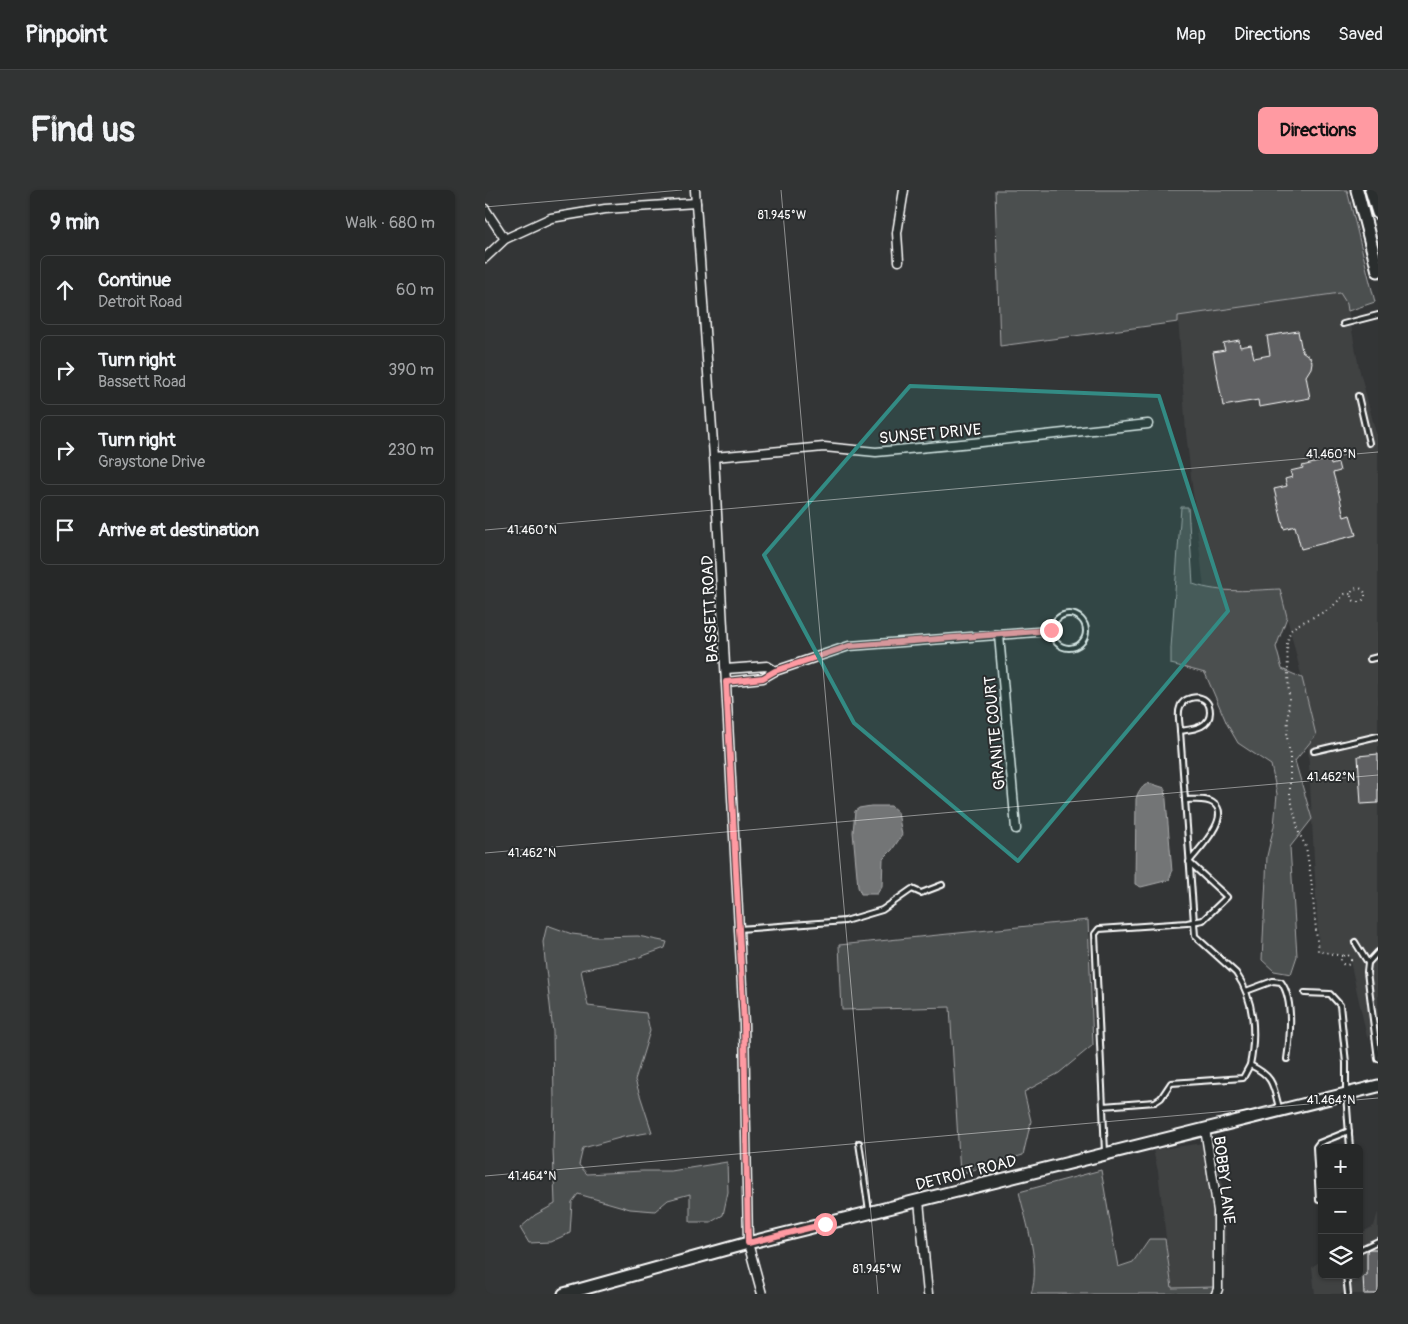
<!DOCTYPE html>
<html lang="en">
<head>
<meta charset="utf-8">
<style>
	:root { --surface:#262828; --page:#323434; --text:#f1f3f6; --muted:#a4a6a8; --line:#424445; --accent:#ff9aa2 }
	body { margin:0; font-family:Pangolin,sans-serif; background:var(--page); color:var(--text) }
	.controls { position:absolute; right:15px; bottom:15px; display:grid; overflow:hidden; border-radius:8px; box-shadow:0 1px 4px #0004 }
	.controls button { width:45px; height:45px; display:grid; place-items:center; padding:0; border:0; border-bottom:1px solid var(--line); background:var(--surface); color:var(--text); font:25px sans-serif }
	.stop { position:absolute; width:15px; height:15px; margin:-11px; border:4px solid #ff9aa2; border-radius:50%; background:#fff }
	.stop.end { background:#ff9aa2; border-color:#fff; box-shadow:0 1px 5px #0008 }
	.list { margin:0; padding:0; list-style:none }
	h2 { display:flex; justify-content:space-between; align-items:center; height:65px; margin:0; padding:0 20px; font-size:21px }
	h2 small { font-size:16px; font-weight:400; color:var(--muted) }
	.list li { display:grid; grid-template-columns:32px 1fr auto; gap:15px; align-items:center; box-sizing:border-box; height:70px; margin:0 10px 10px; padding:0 10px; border:1px solid var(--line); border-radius:8px }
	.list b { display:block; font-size:19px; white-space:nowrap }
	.list p { margin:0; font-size:16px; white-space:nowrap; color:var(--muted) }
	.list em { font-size:16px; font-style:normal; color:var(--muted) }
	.icon { flex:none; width:28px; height:28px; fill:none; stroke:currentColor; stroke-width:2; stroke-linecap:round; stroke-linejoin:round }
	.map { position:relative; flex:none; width:893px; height:1104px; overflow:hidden; border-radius:8px }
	header { display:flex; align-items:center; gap:30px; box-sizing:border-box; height:70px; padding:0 25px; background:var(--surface); border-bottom:1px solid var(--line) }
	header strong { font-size:24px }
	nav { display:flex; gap:28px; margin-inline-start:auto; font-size:18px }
	.intro { display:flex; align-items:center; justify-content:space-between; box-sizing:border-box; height:120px; padding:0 30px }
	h1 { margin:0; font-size:35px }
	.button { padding:12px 22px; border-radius:8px; background:var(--accent); color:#111; font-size:18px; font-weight:700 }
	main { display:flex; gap:30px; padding:0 30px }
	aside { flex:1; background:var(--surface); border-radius:8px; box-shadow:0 1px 4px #0004 }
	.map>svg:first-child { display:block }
	.built { fill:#404243 }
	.green { fill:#4c4f50; stroke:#a6a7a8 }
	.water { fill:#737576; stroke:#abacad }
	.building { fill:#5f6162; stroke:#fff }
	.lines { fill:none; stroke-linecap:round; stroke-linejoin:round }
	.service-casing { stroke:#fff; stroke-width:8 }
	.minor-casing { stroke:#fff; stroke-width:11 }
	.primary-casing { stroke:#fff; stroke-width:15 }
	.path { stroke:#fff; stroke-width:2; stroke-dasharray:1 4; stroke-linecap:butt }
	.service { stroke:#2a2d2e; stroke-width:4 }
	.minor { stroke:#2a2d2e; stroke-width:8 }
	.primary { stroke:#2a2d2e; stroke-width:11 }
	.route { stroke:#ff9aa2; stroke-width:6 }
	.marked { fill:#338b84; fill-opacity:0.2; stroke:#338b84; stroke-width:4; stroke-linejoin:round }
	.ticks { fill:none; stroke:#fff; stroke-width:1; stroke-opacity:0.45 }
	.labels { text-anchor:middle; stroke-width:4; stroke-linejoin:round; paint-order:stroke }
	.street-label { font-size:16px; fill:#fff; stroke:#2a2d2e }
	.ticks-label { font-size:12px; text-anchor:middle; fill:#fff; stroke:#2a2d2e; stroke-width:4; stroke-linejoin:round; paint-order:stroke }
</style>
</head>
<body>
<header>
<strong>Pinpoint</strong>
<nav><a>Map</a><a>Directions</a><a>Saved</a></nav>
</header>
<div class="intro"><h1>Find us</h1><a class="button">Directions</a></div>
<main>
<aside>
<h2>9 min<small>Walk · 680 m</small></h2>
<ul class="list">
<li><svg class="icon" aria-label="ahead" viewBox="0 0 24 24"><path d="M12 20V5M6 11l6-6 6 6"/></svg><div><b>Continue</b><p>Detroit Road</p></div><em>60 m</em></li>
<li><svg class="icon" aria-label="right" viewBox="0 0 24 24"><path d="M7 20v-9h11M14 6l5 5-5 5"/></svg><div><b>Turn right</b><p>Bassett Road</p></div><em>390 m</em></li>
<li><svg class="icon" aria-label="right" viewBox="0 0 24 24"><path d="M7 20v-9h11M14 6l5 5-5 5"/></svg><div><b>Turn right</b><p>Graystone Drive</p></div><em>230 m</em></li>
<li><svg class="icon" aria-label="arrive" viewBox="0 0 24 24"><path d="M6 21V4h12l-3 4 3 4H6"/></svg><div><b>Arrive at destination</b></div></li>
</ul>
</aside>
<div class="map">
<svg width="893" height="1104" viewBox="0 0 893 1104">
	<rect width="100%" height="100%" fill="#333536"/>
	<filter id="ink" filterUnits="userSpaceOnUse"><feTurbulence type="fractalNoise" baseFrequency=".02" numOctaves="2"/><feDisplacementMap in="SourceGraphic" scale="10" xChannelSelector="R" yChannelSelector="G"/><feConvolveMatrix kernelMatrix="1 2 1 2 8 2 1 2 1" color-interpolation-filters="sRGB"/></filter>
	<g filter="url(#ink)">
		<g class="built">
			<polygon points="856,103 862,114 874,178 893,251 893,844 882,847 864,766 834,762 823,556 831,545 795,399 742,401 719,398 701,243 693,126"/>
			<polygon points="734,951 742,1057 741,1086 736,1094 729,1097 687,1098 673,981 668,960"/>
			<polygon points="893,1022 893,1104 830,1104 827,1077 837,1070 837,1085 874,1085 874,1044 889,1036"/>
		</g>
		<g class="green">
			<polygon points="510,0 862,0 890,112 863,121 862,114 855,103 693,126 693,132 515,156"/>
			<path d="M696 317H703L708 394C736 404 766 400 795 399L802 427 791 457 797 479 817 488 831 545 810 571 827 629 805 657 812 766 806 784 789 781 777 770 782 666 789 636 792 604 786 575 753 553 742 534 720 483 686 474V458Z"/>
			<polygon points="603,730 608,855 574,883 539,902 546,931 538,965 475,984 465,817 357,820 354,755"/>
			<polygon points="62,735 87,744 112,747 153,746 182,752 180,758 149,769 96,780 103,816 161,823 165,841 150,890 167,942 138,947 98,958 94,975 102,984 157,981 186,981 242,972 243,1002 238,1025 226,1032 205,1032 205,1004 183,1010 170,1021 145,1019 93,1004 87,1012 85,1043 65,1052 44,1053 35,1038 50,1025 70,1014 68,959 69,912 68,842 58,752"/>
			<path d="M616 980 633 1077 648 1072 664 1049H680L687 1098 729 1097 725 1104H546C556 1075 541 1032 534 1002Z"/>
		</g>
		<g class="water">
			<path d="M664 593 680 598 687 682 684 690 656 697 650 694 651 609C653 601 656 597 664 593Z"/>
			<polygon points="386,616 406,616 413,622 417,645 407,660 398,669 397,696 392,704 376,704 373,697 368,642 370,621 374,618"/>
		</g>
		<g class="building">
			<polygon points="813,141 817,161 825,167 827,172 826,178 821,186 825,208 774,217 773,210 738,216 728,162 740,160 738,153 754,150 755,157 766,155 769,168 785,165 782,146"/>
			<polygon points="845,269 846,275 853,273 855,281 848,283 855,308 859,327 865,325 871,345 816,359 810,336 799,339 789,299 802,296 800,289 807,287 805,281 818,278 817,276"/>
			<polygon points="893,564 893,613 876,614 873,566"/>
			<polygon points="884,1059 893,1059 893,1104 879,1104 878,1086 882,1086 882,1061"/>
		</g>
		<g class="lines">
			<g class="service-casing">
				<g id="service">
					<polyline points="858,134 893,125"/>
					<polyline points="873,206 884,253"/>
					<circle cx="584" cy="441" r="17"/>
					<polyline points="885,469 893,467"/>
					<path d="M695 541C695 533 692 524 695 517 698 508 713 504 721 511 724 514 725 518 725 522 725 538 708 539 695 541L710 746 751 783C770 810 771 845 765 875 788 886 788 894 794 918"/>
					<polyline points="829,561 893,546"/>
					<polyline points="254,739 360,731 397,720 427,699 436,703 457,695"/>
					<polyline points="870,752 883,773"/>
					<polyline points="893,762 883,773 882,782 893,869"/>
					<path d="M761 801 788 791 796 792C809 809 805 849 802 869"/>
					<polyline points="820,803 845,804 855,815 861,873 861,904 865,958"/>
					<polyline points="618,916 670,912 676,908 686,893 758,888 765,875"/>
					<polyline points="374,953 384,1021"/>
					<path d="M620 962 610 744 614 739 702 733 718 730 742 707 704 672C713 660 748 626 728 613 721 608 708 610 700 610"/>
					<polyline points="837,1010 834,1010 831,957 834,953 864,941"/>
					<polyline points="874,1060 893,1051"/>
					<polyline points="861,1085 863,1104"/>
				</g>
			</g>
			<g class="minor-casing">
				<g id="minor">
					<polyline points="210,0 229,267 259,834 263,1053 277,1104"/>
					<polyline points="0,19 20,49"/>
					<polyline points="0,68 20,49 66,28 120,19 211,13"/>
					<polyline points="414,71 412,43 419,0"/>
					<polyline points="229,267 339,257 391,262 487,253 663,234"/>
					<polyline points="514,445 531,639"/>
					<polyline points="241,479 282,476 290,481"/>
					<polyline points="241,492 278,488 290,481 364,456 566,441"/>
					<polyline points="720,939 733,1021 733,1099 731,1104"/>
					<polyline points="434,1011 443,1104"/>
				</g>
			</g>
			<g class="primary-casing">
				<g id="primary">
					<polyline points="872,0 893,81"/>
					<polyline points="886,0 893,23"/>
					<polyline points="79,1104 263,1053 893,896"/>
				</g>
			</g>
			<g class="path">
				<circle cx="873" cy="405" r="7"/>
				<circle cx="861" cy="770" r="5"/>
				<polyline points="857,766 833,761 826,688 821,657 814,643 805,605 805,566 802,547 804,508 802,454 805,441 812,435 845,419 860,404 867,404"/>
			</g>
			<use href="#service" class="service"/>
			<use href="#minor" class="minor"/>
			<use href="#primary" class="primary"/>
		</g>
	</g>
	<g class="lines" filter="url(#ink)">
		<polyline class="route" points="340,1034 263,1053 259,834 241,492 278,488 290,481 364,456 566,440"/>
	</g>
	<path class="marked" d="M425 196 674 206 743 421 533 671 369 533 279 365Z"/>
	<path class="ticks" d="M296 0 393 1104M0 17 197 0M0 340 893 262M0 663 893 585M0 986 893 908"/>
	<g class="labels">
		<g class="street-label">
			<text transform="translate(445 243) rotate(-5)" y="6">SUNSET DRIVE</text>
			<text transform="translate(224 419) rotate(-93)" y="6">BASSETT ROAD</text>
			<text transform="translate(509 543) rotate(-95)" y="6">GRANITE COURT</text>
			<text transform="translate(481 982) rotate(-14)" y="6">DETROIT ROAD</text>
			<text transform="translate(740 990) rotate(83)" y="6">BOBBY LANE</text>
		</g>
	</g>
	<g class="ticks-label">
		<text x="297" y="29">81.945°W</text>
		<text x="846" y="268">41.460°N</text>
		<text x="47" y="344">41.460°N</text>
		<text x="846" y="591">41.462°N</text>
		<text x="47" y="667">41.462°N</text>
		<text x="846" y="914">41.464°N</text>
		<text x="47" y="990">41.464°N</text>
		<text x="392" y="1083">81.945°W</text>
	</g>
</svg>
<div class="controls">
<button>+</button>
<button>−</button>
<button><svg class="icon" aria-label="layers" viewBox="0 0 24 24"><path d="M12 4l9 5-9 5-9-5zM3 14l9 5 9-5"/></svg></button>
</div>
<div class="stop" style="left:340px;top:1034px"></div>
<div class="stop end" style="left:566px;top:440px"></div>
</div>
</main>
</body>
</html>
